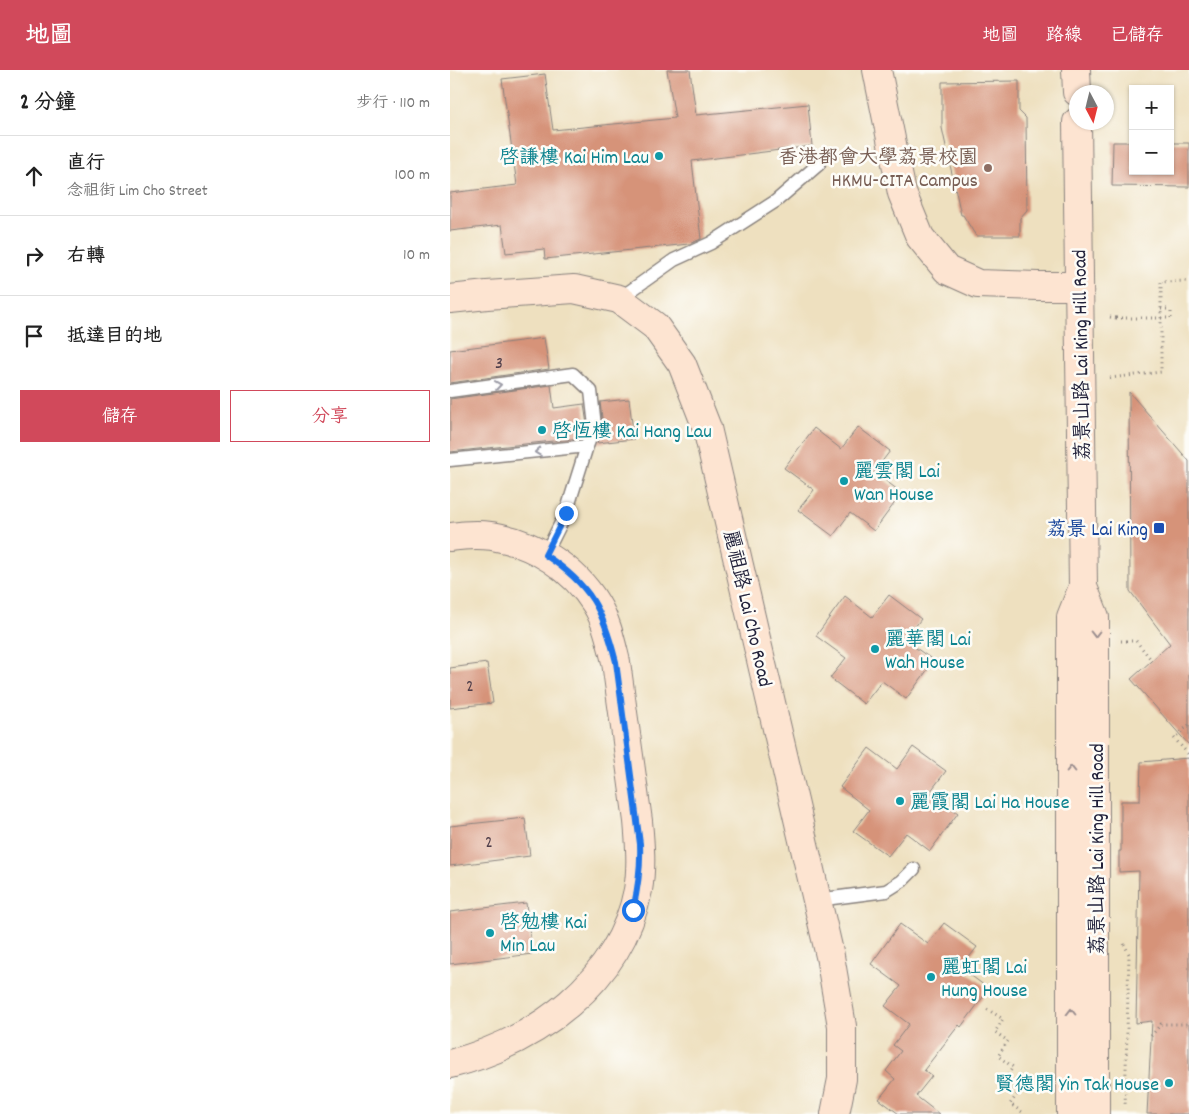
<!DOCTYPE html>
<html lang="zh-TW">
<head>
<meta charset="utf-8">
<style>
	:root { --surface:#fff; --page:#f6f6f6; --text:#222; --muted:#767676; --line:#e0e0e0; --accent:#d1495b }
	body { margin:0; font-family:Dekko,"LXGW WenKai TC",sans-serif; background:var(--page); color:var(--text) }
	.controls { position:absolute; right:15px; top:15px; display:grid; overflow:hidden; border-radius:0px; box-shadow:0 1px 4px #0004 }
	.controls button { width:45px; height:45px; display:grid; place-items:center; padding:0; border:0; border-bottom:1px solid var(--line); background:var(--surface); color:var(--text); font:25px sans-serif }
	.compass { position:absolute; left:619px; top:15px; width:45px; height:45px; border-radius:50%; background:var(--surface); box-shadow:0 1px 4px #0004; rotate:173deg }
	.stop { position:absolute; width:15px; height:15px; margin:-11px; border:4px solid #1a73e8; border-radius:50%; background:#fff }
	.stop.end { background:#1a73e8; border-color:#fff; box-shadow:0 1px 5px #0008 }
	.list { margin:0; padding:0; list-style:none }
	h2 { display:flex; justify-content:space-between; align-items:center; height:65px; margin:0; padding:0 20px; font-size:21px }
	h2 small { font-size:16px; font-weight:400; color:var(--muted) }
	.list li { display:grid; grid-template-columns:32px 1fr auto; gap:15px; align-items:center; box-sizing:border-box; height:80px; padding:0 20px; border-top:1px solid var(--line) }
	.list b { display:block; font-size:19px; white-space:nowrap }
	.list p { margin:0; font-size:16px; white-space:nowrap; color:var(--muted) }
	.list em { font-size:16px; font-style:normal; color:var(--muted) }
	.actions { display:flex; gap:10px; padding:15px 20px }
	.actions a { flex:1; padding:11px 0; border:1px solid var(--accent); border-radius:0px; text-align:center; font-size:18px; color:var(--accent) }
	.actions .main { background:var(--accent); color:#fff }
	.icon { flex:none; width:28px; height:28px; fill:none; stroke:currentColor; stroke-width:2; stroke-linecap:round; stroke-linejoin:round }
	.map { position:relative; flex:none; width:739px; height:1044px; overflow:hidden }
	header { display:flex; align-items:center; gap:30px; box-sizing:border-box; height:70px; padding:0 25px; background:var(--accent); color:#fff }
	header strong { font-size:24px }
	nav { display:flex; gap:28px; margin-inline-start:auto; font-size:18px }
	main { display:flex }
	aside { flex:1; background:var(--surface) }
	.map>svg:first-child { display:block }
	.building { fill:#d69379 }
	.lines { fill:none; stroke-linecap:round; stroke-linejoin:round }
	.lane-casing { stroke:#88817d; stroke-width:15 }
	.secondary-casing { stroke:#88817d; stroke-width:30 }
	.path { stroke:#88817d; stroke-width:3; stroke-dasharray:1 4; stroke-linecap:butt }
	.lane { stroke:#fff; stroke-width:12 }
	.secondary { stroke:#fde4d1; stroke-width:28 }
	.path-bridge { stroke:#88817d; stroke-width:3; stroke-dasharray:1 4; stroke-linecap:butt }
	.oneway { stroke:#9c9ca7 }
	.oneway2 { stroke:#9a8d8e }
	.route { stroke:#1a73e8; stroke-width:6 }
	.culture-dot { fill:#0f9aa8; stroke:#fdfcf7; stroke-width:2 }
	.education-dot { fill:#8d6e63; stroke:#fdfcf7; stroke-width:2 }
	.transit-dot { fill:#1a4fb4; stroke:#fdfcf7; stroke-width:2 }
	.labels { text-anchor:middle; stroke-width:5; stroke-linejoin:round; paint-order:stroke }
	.number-label { font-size:18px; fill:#4f3e4a }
	.culture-label { font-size:20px; fill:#0d838f; stroke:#fdfcf7; text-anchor:start }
	.education-label { font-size:20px; fill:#785e54; stroke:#fdfcf7; text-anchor:end }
	.street-label { font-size:20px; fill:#22223b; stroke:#fdfcf7 }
	.transit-label { font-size:20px; fill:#164399; stroke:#fdfcf7; text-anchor:end }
</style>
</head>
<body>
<header>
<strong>地圖</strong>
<nav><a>地圖</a><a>路線</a><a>已儲存</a></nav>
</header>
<main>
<aside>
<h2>2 分鐘<small>步行 · 110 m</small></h2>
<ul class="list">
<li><svg class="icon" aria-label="ahead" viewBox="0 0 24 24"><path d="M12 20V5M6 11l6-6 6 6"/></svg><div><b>直行</b><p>念祖街 Lim Cho Street</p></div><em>100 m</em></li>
<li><svg class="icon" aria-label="right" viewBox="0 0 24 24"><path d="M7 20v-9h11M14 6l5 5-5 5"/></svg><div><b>右轉</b></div><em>10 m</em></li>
<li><svg class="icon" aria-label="arrive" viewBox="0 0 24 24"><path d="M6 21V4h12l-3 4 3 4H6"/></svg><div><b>抵達目的地</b></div></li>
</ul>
<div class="actions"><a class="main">儲存</a><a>分享</a></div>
</aside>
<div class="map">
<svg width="739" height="1044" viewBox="0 0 739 1044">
	<rect width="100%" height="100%" fill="#fdfcf7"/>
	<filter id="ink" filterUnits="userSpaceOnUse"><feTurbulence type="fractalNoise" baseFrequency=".02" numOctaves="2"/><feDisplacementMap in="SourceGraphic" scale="10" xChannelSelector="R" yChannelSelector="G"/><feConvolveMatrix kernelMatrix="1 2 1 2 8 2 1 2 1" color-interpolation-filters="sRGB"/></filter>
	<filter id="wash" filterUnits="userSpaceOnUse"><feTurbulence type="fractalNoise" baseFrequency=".0096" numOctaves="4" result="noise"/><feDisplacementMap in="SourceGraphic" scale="20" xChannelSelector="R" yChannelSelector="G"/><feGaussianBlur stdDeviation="1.12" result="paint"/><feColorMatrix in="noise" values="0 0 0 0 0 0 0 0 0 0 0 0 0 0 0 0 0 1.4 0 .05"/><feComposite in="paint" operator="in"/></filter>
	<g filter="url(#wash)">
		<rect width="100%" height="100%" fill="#eee0bf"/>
		<g id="blocks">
			<g class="building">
				<polygon points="217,0 240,0 246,45 358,34 362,76 242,91 251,169 239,174 95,189 94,179 56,183 52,155 0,161 0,123 67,115 52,9 95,4 103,60 225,48"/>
				<polygon points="569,11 569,41 576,48 577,140 570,148 570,166 526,166 513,145 511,145 492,58 492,12"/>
				<polygon points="663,72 683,72 683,101 720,101 720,73 739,73 739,117 662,116"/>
				<polygon points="94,268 99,299 0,313 0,280"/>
				<polygon points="101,315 104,338 134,334 137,355 131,368 0,382 0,329"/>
				<polygon points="679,322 739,391 739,675 681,609 720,574 680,521"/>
				<polygon points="179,329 184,369 147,373 153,356 150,332"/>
				<polygon points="408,357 440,381 424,402 452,423 424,461 400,443 383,466 348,440 364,420 334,398 364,358 391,379"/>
				<polygon points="439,525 471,549 455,570 484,591 456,629 432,611 414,634 380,608 396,588 366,566 395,526 422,547"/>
				<polygon points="37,593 43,633 0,638 0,598"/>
				<polygon points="463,677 496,701 480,722 508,743 480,781 456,763 438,786 403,761 419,740 390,717 419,678 447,699"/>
				<polygon points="739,688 739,1044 697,1044 702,951 686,953 689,801 669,802 669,781 671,781 671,731 690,731 691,692"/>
				<polygon points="75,748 80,786 0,796 0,756"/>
				<polygon points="76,833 82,884 0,894 0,842"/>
				<polygon points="494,853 527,877 511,898 539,919 511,957 509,955 474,1000 482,1006 466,1026 489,1044 449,1044 429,1029 445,1009 436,1001 451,981 443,975 459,954 435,936 451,916 421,894 450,854 478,874"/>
			</g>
		</g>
	</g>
	<g filter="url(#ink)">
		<use href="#blocks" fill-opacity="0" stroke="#88817d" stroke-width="1"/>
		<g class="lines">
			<g class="lane-casing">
				<g id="lane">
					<polyline points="169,229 224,190 261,173 326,131 369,94"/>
					<polyline points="0,321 123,304 141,321 145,356 137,376 116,443 95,485"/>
					<polyline points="0,390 137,376"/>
					<polyline points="367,830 436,821 452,811 464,799"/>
				</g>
			</g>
			<g class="secondary-casing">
				<g id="secondary">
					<polyline points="427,0 452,123 470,167 497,200 528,214 587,216 629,216"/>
					<polyline points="626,0 627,22"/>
					<polyline points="627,52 633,517 645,547 645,1044"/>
					<polyline points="0,229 37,225 124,219 169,229 205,256 232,294 257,358 380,886 392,956 392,1009 385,1044"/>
					<path d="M0 467C14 465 28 464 42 466 84 473 124 498 146 534 157 552 161 572 166 592L188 751C190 774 192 797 188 820 170 912 86 972 0 994"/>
					<polyline points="621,1044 621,547 633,517"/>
				</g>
			</g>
			<g class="path">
				<polyline points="711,239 721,239"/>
				<polyline points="660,247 666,248"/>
				<polyline points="660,308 711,302 711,212 739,211"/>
				<polyline points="671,571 686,571 700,588"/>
				<polyline points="674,874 679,884 675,1037"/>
				<polyline points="537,939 553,949 545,962 558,971 548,986 563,997 554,1011 569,1022 560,1034 575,1044"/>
				<polyline points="701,966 711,954 739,954"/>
			</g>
			<use href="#lane" class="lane"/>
			<use href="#secondary" class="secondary"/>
			<g class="path-bridge">
				<polyline points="666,248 721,248 721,239"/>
				<polyline points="739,655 724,668 739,685"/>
			</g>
		</g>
		<defs><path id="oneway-chevron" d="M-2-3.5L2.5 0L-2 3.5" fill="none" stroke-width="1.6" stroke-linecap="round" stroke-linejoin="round" transform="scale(1.25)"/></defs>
		<g class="oneway">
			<use href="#oneway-chevron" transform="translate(48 315) rotate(-8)"/>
			<use href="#oneway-chevron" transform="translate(88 382) rotate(174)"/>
		</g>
		<g class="oneway2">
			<use href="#oneway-chevron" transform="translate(645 564) rotate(90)"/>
			<use href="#oneway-chevron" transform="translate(621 699) rotate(-90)"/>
			<use href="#oneway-chevron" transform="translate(621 942) rotate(-90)"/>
		</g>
	</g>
	<g class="lines" filter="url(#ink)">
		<path class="route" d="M116 443 95 485C141 515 153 540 166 592L190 774C191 797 188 818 183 840"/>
	</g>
	<g class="culture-dot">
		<circle cx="209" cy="86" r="5"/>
		<circle cx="92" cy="360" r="5"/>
		<circle cx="394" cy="411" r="5"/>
		<circle cx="425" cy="579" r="5"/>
		<circle cx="450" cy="731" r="5"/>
		<circle cx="40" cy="863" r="5"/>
		<circle cx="481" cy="907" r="5"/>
		<circle cx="719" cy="1013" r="5"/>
	</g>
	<circle class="education-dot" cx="538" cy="98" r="5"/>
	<rect class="transit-dot" x="703" y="452" width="12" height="12" rx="2.5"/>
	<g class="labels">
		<g class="number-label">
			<text x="49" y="298">3</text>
			<text x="20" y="621">2</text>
			<text x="39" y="777">2</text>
		</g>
		<g class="culture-label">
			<text x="199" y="93" text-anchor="end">啓謙樓 Kai Him Lau</text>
			<text x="102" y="367">啓恆樓 Kai Hang Lau</text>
			<text x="404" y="407">麗雲閣 Lai<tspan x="404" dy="23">Wan House</tspan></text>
			<text x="435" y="575">麗華閣 Lai<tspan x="435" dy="23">Wah House</tspan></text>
			<text x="460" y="738">麗霞閣 Lai Ha House</text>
			<text x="50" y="858">啓勉樓 Kai<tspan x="50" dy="23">Min Lau</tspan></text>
			<text x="491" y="903">麗虹閣 Lai<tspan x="491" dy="23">Hung House</tspan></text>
			<text x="709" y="1020" text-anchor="end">賢德閣 Yin Tak House</text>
		</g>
		<g class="education-label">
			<text x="528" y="93">香港都會大學荔景校園<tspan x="528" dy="23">HKMU-CITA Campus</tspan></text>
		</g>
		<g class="street-label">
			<text transform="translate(630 285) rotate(-91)" y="7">荔景山路 Lai King Hill Road</text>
			<text transform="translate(299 538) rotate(77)" y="7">麗祖路 Lai Cho Road</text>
			<text transform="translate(646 779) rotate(-90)" y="7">荔景山路 Lai King Hill Road</text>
		</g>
		<g class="transit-label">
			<text x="698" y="465">荔景 Lai King</text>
		</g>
	</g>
</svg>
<div class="controls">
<button>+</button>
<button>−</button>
</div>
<svg class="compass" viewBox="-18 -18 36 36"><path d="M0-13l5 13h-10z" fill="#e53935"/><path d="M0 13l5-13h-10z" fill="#767676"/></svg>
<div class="stop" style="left:183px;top:840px"></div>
<div class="stop end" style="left:116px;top:443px"></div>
</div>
</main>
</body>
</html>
